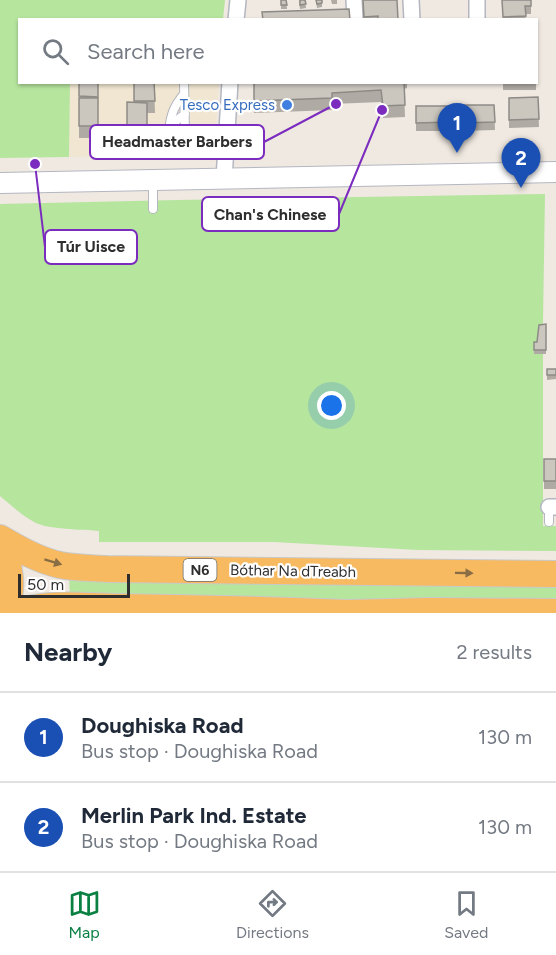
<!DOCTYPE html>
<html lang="en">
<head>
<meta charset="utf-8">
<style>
	:root { --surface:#fff; --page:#f6f6f7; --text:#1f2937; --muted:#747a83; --line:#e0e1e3; --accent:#0b8043 }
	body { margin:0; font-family:Figtree,sans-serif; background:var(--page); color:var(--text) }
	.scale { position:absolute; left:18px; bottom:15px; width:112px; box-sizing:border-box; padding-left:6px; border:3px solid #2e2e2e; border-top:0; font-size:16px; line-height:21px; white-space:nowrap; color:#2e2e2e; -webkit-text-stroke:4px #fff; paint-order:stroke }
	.you { position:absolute; left:332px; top:406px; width:21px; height:21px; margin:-15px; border:4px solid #fff; border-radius:50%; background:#1a73e8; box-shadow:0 0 0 9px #1a73e833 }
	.badge { display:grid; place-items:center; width:39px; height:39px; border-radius:50%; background:var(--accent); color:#fff; font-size:20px; font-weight:700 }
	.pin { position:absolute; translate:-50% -50px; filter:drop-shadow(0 2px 3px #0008) }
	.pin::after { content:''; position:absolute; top:32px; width:21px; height:18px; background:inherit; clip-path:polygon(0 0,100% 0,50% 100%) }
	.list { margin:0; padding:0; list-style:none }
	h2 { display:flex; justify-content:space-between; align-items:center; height:78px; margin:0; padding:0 24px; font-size:26px }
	h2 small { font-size:20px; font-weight:400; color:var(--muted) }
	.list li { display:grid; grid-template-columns:39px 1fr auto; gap:18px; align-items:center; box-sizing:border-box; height:90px; padding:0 24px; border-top:2px solid var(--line) }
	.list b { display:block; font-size:22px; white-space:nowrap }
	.list p { margin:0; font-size:20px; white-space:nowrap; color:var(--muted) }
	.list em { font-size:20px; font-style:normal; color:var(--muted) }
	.icon { flex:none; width:33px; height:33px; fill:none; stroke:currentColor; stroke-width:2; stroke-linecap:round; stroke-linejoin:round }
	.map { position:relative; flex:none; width:556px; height:613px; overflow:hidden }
	.search { position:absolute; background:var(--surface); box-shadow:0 2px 4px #0004; left:18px; right:18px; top:18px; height:66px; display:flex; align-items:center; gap:15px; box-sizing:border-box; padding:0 21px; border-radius:0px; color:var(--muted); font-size:22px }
	.sheet { height:258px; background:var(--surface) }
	nav { display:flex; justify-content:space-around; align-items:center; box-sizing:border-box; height:84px; border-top:2px solid var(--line); background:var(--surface); font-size:16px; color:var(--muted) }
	nav a { display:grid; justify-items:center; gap:3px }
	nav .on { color:var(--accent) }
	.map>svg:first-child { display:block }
	.education { fill:#f0e6d1 }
	.grass { fill:#b6e59e }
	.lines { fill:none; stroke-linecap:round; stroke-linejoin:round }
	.service-casing { stroke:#b4b7c1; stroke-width:10 }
	.minor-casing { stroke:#b4b7c1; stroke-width:18 }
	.tertiary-casing { stroke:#b4b7c1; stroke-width:22 }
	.trunk-casing { stroke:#c9c9c9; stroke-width:28 }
	.service { stroke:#fff; stroke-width:8 }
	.minor { stroke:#fff; stroke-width:15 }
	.tertiary { stroke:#fff; stroke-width:20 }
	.trunk { stroke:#f8ba60; stroke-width:26 }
	.wall { fill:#afaba4 }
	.building { fill:#cbc7bf; stroke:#8e8b86; stroke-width:1.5 }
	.oneway { fill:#896d44 }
	.shop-dot { fill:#3f7fe0; stroke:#fff; stroke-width:2 }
	.labels { text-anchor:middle; stroke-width:4.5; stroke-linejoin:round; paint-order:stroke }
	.shield { fill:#fff; stroke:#6d6d6d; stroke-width:1.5 }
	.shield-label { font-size:14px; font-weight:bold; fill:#2e2e2e }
	.shop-label { font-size:15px; fill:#366cbe; stroke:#fff; text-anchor:end }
	.street-label { font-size:15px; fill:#2e2e2e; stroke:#fff }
	.leader { fill:none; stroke:#7b2cbf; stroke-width:2 }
	.callout-dot { fill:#7b2cbf; stroke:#fff; stroke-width:2 }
	.callout { fill:#fff; stroke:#7b2cbf; stroke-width:2 }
	.callout-label { font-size:16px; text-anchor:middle; font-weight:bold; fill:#2e2e2e }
</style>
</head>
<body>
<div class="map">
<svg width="556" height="613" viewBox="0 0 556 613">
	<rect width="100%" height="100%" fill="#efe9e1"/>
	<polygon class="education" points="70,83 219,83 215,141 201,154 69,157"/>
	<g class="grass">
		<polygon points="0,0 225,0 223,19 20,20 20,82 70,83 69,157 0,158"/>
		<path d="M545 194 543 321V526H556V551L418 550 274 542H99V531C81 529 49 530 34 522 21 515 11 505 0 496V204L177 200Z"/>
		<polygon points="69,577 556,585 556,602 169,597 70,598"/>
	</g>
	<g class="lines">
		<g class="service-casing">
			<g id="service">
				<polyline points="184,82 185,134 182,142 176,145 171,142 168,132 177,120 185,114"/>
				<path d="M169 130C171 114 174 106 184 94"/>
				<polyline points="153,181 153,209"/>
				<polyline points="549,522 549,507"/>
			</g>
		</g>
		<g class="minor-casing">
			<g id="minor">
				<polyline points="354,0 355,20"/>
				<polyline points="411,0 412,20"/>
				<polyline points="236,20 238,0"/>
				<polyline points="477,20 477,0"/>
				<polyline points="224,179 230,82"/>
				<polyline points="549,507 556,507"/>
			</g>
		</g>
		<g class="tertiary-casing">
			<polyline id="tertiary" points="0,183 556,172"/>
		</g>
		<g class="trunk-casing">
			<g id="trunk">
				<path d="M0 538C19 549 38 560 60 565 75 568 91 568 107 569L556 574"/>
				<path d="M0 541C10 565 15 589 4 613"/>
				<path d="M16 613C47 601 89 607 121 607 197 608 272 610 347 613"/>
				<polyline points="347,613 430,611 556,612"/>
			</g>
		</g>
		<use href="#service" class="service"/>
		<use href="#minor" class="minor"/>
		<use href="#tertiary" class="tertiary"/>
		<use href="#trunk" class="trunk"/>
	</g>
	<g class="wall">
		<polygon points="281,0 286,0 287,9 281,9"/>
		<polygon points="299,0 305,0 306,8 300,9"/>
		<polygon points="316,0 322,0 322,7 317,8"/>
		<polygon points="331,0 337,0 337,4 332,4"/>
		<polygon points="363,0 398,20 363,20"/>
		<polygon points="502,0 531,0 531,14 525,14 526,20 503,20"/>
		<rect x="79" y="82" width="19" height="56"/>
		<polygon points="134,82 154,82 155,113 147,113 147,143 127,143 127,102 134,102"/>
		<polygon points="254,82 407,82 407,88 404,89 405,117 383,118 381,102 332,104 332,110 254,113"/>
		<rect x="503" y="82" width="33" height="8"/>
		<polygon points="538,97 539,127 509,128 509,98"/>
		<polygon points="459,105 494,105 495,130 460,131"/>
		<rect x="416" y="106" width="35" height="25"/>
		<polygon points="546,324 546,354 534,354 534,342 537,342"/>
		<polygon points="547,369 556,369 556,379 547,380"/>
		<rect x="544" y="459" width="12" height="30"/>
	</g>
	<g class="building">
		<polygon points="281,0 286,0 287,5 281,5"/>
		<polygon points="300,0 305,0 306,4 300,5"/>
		<polygon points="316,0 322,0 322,3 317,4"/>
		<polygon points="363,0 397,0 398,20 378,20 378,16 364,17"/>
		<polygon points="502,0 531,0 531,6 525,6 526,16 503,17"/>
		<polygon points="349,9 350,20 263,20 262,12"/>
		<polygon points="79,82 98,82 98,97 79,96"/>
		<polygon points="134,82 154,82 155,101 134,101"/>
		<polygon points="254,82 404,82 405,105 383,106 381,90 332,93 332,98 254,101"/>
		<polygon points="538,97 539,119 509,120 509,98"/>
		<rect x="79" y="98" width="19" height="28"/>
		<polygon points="127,102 147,103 147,131 127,131"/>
		<polygon points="459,105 494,105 495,122 460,123"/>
		<polygon points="416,106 451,106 451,122 416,123"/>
		<polygon points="546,324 546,350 534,350 534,342 537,342 539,325"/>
		<rect x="547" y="369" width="9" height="6"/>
		<rect x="544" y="459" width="12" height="22"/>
	</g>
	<defs><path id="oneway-solid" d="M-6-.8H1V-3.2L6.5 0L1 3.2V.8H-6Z" transform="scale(1.5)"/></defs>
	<g class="oneway">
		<use href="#oneway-solid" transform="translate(53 562) rotate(17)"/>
		<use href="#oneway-solid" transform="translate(464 573) rotate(1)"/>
	</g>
	<circle class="shop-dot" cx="287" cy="105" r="6"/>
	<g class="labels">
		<rect class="shield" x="183.5" y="559" width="33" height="22" rx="4.5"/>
		<g class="shield-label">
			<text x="200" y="575">N6</text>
		</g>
		<g class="shop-label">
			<text x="275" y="110">Tesco Express</text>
		</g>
		<g class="street-label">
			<text transform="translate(293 571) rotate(1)" y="5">Bóthar Na dTreabh</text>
		</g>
	</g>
	<path class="leader" d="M336 104L264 142M382 110L339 214M35 164L45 247"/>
	<g class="callout-dot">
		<circle cx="336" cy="104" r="6"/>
		<circle cx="382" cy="110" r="6"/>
		<circle cx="35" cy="164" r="6"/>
	</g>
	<g class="callout">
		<rect x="90" y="125" width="174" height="34" rx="6"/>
		<rect x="202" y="197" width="137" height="34" rx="6"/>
		<rect x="45" y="230" width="92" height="34" rx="6"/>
	</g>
	<g class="callout-label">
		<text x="177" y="147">Headmaster Barbers</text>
		<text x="270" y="220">Chan's Chinese</text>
		<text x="91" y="252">Túr Uisce</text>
	</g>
</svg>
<div class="scale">50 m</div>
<div class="you"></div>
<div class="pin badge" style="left:457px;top:153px;background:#1a4fb4">1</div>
<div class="pin badge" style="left:521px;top:188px;background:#1a4fb4">2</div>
<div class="search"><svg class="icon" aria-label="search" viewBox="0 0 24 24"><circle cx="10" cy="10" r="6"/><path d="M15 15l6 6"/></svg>Search here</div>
</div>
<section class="sheet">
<h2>Nearby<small>2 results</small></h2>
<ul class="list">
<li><span class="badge" style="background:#1a4fb4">1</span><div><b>Doughiska Road</b><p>Bus stop · Doughiska Road</p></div><em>130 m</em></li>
<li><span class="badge" style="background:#1a4fb4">2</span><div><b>Merlin Park Ind. Estate</b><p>Bus stop · Doughiska Road</p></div><em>130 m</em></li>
</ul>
</section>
<nav>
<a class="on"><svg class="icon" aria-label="map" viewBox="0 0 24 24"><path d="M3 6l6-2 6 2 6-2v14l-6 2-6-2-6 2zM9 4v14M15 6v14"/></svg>Map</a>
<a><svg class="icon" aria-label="directions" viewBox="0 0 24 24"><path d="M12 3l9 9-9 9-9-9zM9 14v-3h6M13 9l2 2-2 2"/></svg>Directions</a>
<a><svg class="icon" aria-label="saved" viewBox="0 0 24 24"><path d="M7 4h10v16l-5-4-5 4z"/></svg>Saved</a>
</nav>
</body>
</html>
